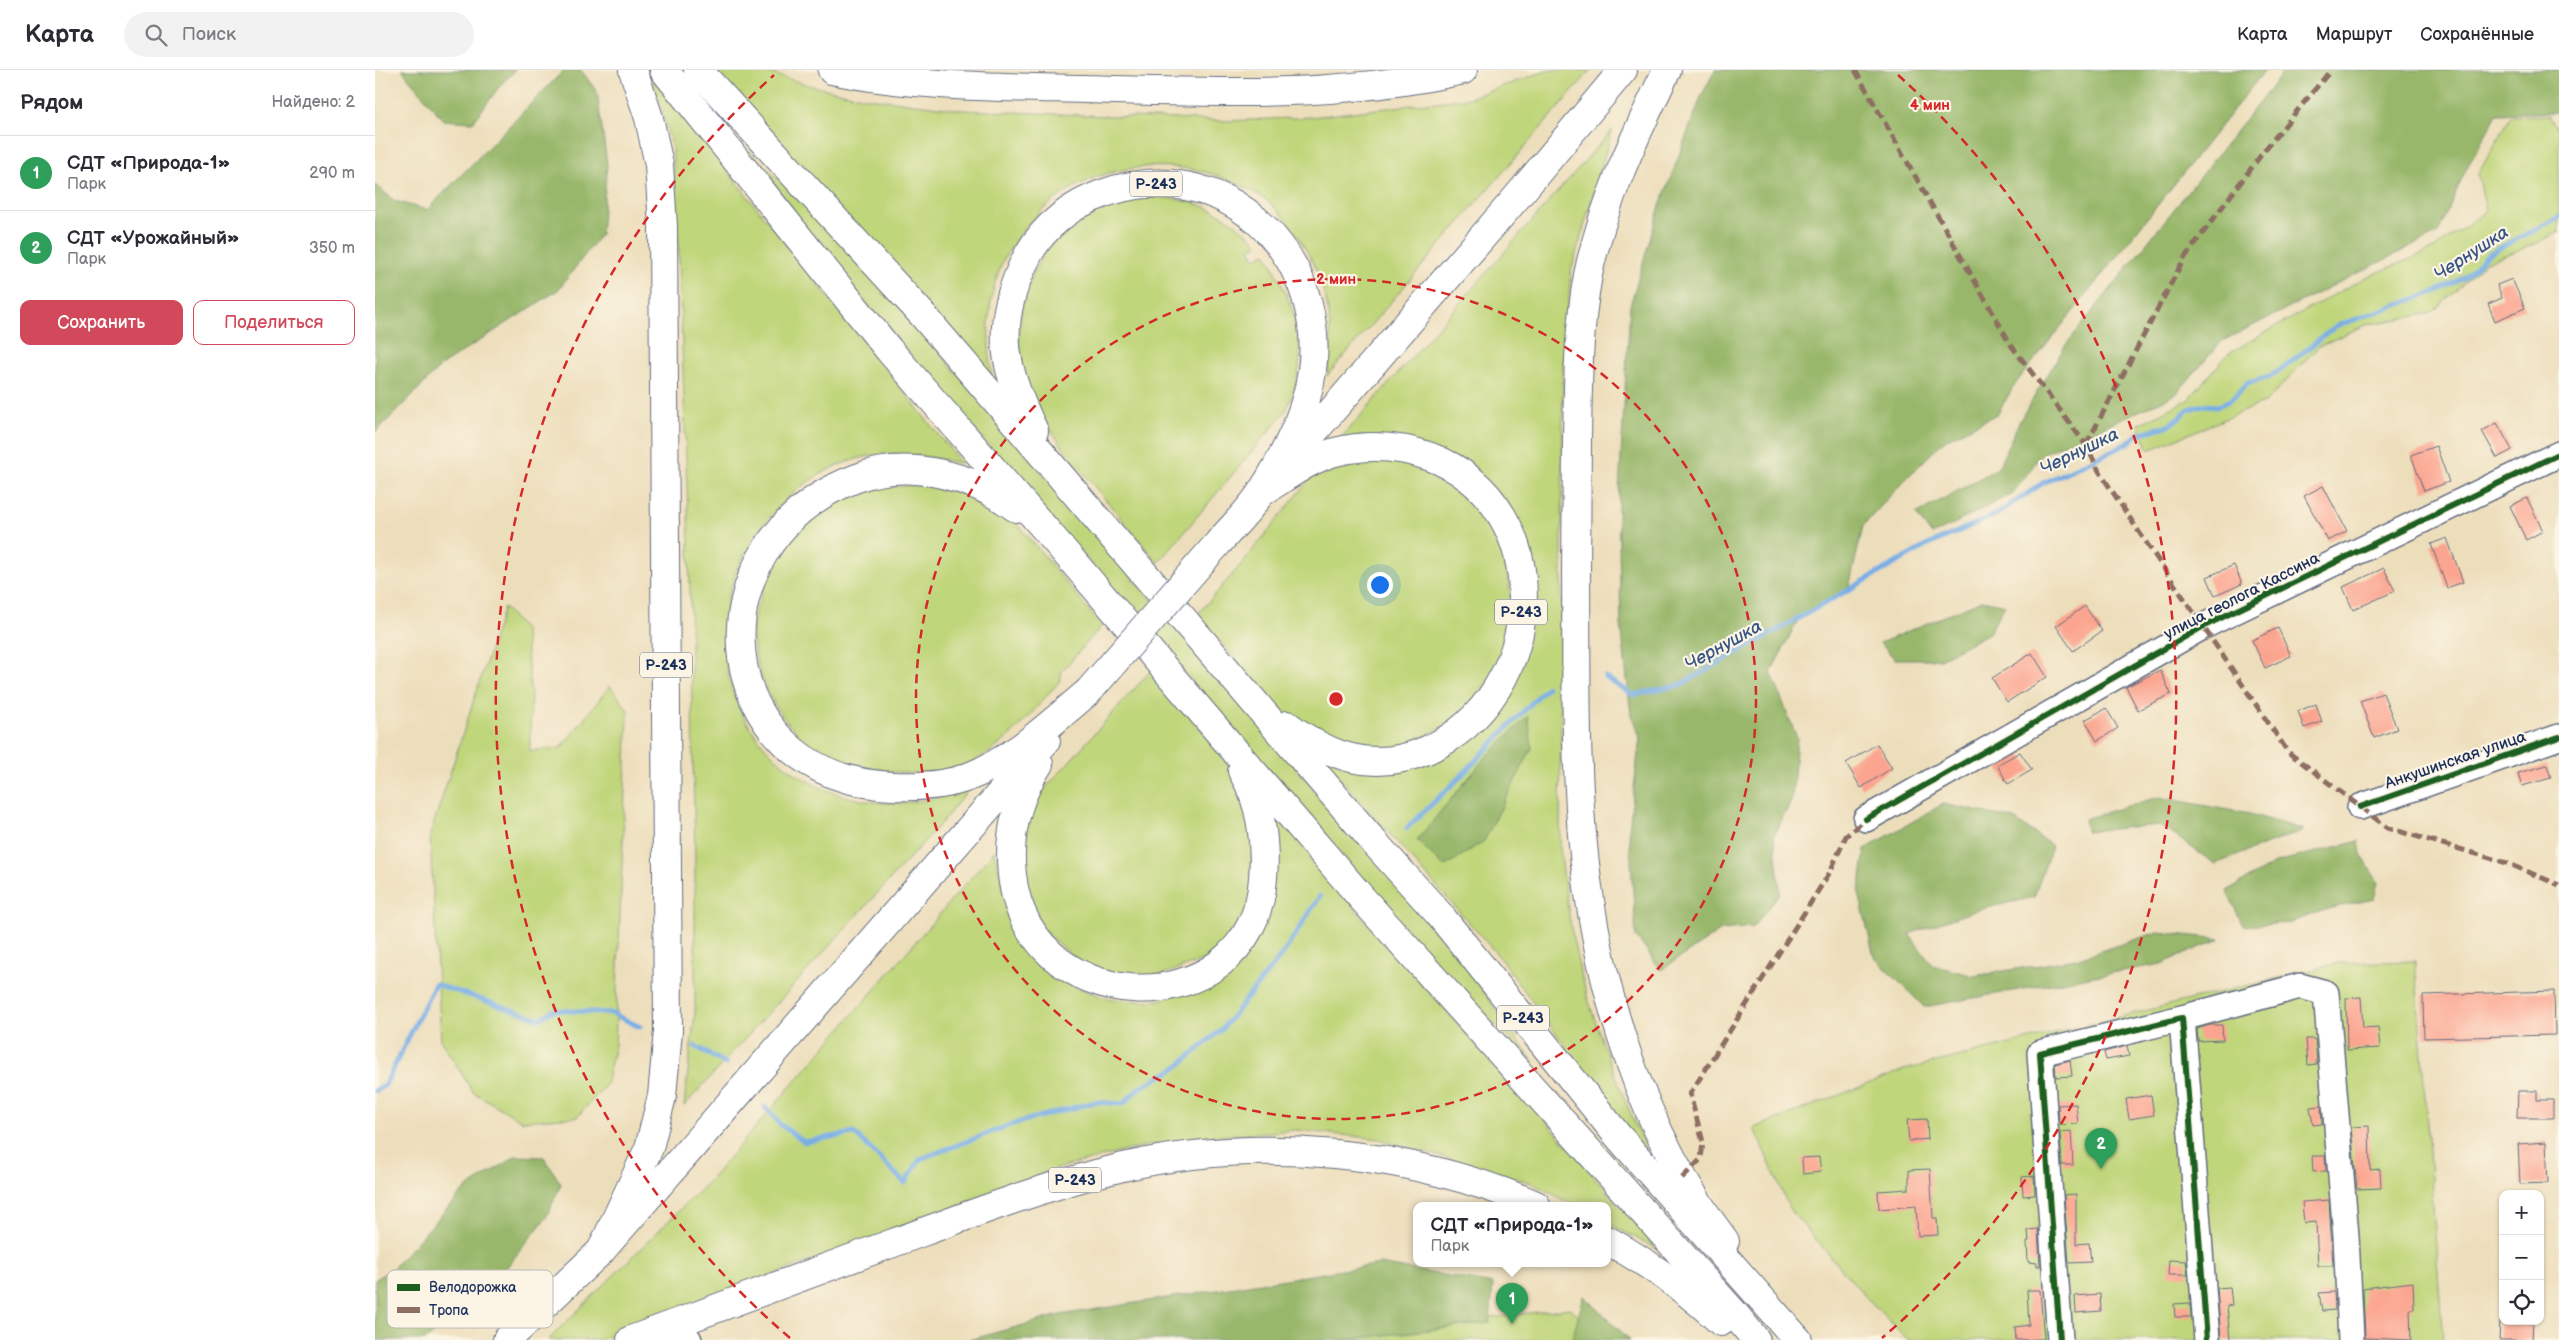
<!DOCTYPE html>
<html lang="ru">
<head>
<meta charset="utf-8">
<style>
	:root { --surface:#fff; --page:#f2f2f3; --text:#2b2b33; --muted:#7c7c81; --line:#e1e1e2; --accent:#d1495b }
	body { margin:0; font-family:"Balsamiq Sans",sans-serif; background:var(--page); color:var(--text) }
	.controls { position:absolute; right:15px; bottom:15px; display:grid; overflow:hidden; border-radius:10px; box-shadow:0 1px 4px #0004 }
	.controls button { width:45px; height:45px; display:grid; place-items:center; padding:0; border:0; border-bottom:1px solid var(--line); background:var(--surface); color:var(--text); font:25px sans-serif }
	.you { position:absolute; left:1004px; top:514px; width:18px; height:18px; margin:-12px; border:4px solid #fff; border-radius:50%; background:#1a73e8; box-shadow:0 0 0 8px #1a73e833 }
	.badge { display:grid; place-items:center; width:32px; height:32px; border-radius:50%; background:var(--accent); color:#fff; font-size:16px; font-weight:700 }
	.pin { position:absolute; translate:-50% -41px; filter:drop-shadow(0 1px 2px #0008) }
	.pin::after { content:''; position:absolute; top:26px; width:18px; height:15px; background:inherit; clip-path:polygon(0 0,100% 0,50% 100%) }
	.popup { position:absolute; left:1038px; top:1132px; width:198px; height:65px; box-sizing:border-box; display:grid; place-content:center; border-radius:10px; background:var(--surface); filter:drop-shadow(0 1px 4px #0005); font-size:16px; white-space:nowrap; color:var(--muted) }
	.popup b { font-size:19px; color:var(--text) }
	.popup::after { content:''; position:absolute; left:50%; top:100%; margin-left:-10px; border:10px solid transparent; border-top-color:var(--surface) }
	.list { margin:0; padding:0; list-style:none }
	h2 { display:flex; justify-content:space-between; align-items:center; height:65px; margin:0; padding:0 20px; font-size:21px }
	h2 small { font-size:16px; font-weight:400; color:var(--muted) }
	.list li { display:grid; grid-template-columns:32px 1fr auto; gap:15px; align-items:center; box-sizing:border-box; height:75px; padding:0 20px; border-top:1px solid var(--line) }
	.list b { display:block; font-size:19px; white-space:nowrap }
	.list p { margin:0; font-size:16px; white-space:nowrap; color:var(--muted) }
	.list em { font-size:16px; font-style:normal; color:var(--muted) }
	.actions { display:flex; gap:10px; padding:15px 20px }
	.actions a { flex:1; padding:11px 0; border:1px solid var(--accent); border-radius:10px; text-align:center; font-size:18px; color:var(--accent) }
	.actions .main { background:var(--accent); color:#fff }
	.icon { flex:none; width:28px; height:28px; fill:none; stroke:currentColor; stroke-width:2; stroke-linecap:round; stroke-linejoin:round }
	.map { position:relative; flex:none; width:2184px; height:1270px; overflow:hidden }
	header { display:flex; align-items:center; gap:30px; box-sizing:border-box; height:70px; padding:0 25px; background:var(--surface); border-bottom:1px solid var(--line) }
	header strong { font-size:24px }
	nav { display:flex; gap:28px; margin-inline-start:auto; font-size:18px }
	.search { width:350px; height:45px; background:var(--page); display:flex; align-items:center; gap:12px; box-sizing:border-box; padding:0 18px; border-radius:28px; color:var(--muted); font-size:19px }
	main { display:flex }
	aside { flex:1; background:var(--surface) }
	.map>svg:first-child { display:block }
	.green { fill:#c0d67a; stroke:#6e826c }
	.forest { fill:#98b76a; stroke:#5a7364 }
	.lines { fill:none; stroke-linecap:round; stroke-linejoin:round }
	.stream { stroke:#78aee6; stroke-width:5 }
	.building { fill:#fba48f }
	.minor-casing { stroke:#646c7f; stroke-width:28 }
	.major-casing { stroke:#646c7f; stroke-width:30 }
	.highway-casing { stroke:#646c7f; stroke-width:30 }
	.minor { stroke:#fff; stroke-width:25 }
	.major { stroke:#fff; stroke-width:28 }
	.highway { stroke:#fff; stroke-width:28 }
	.highway-bridge-casing { stroke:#646c7f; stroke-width:30; stroke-linecap:butt }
	.highway-bridge { stroke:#fff; stroke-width:28 }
	.quiet { stroke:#8d6e63; stroke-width:5; stroke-dasharray:10 5; stroke-linecap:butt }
	.cycleway-casing { stroke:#fcf5e5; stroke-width:9 }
	.cycleway { stroke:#1b5e20; stroke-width:6 }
	.ring { fill:none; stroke:#d62828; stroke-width:2.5; stroke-dasharray:9 6 }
	.labels { text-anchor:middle; stroke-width:4.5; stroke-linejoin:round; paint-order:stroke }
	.shield { fill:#fcf5e5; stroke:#5e6a86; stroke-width:1 }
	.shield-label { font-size:15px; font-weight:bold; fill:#1b2f5e }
	.street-label { font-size:16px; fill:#1b2f5e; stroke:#fcf5e5 }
	.water-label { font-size:18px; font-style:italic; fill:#375587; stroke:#fcf5e5 }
	.key { fill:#fcf5e5; stroke:#b8babc; stroke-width:1 }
	.key-label { font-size:14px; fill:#1b2f5e }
	.centre { fill:#d62828; stroke:#fcf5e5; stroke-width:2.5 }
	.ring-label { font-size:15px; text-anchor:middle; font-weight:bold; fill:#d62828; stroke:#fcf5e5; stroke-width:4.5; stroke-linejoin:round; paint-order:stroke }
</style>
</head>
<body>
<header>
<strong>Карта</strong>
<div class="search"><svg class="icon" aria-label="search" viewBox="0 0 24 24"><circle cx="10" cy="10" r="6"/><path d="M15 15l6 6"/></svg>Поиск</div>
<nav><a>Карта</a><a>Маршрут</a><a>Сохранённые</a></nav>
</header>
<main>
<aside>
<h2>Рядом<small>Найдено: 2</small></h2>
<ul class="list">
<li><span class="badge" style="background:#2e9e5b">1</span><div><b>СДТ «Природа-1»</b><p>Парк</p></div><em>290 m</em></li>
<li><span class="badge" style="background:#2e9e5b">2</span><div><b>СДТ «Урожайный»</b><p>Парк</p></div><em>350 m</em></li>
</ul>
<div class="actions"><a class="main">Сохранить</a><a>Поделиться</a></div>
</aside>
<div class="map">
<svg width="2184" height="1270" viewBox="0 0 2184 1270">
	<rect width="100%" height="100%" fill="#fcf5e5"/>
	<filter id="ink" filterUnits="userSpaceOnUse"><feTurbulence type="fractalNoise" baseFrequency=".02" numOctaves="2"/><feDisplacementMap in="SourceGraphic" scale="10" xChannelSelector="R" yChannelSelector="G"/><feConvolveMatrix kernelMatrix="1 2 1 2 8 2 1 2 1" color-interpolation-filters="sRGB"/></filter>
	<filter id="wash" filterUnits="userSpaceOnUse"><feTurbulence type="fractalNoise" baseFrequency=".0096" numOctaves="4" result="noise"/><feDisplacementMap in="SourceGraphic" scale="20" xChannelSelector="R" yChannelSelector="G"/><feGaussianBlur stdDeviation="1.12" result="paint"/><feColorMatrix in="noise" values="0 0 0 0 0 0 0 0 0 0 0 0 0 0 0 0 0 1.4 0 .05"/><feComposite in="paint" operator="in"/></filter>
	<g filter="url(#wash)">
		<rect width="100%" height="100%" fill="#eddebb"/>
		<g class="green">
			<path d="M336 0H384L437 16 486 27 587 40 853 51 937 47 1094 28 1174 0H1216L952 306C960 265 954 222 934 185 922 164 908 141 887 127 812 78 705 87 649 160 640 171 630 184 625 198 611 234 612 269 617 306Z"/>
			<path d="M274 3 586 393C558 388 529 381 500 385 461 391 426 412 400 441 298 552 356 723 511 733 539 735 566 726 593 720L568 751 309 1036 320 942V794L314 474 304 186 297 77 286 36Z"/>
			<polygon points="2174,45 2184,61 2184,162 2160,174 2109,193 2057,243 1991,255 1944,276 1891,332 1774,380 1764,354 1813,330 1854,283 1989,208 2061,178 2111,141 2103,104 2136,46"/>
			<path d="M1237 60 1196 201 1188 296 1185 777C1190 819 1195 860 1205 901 1222 966 1250 1029 1275 1090L1122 884 947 688 1028 698 1147 594 1126 425 964 370Z"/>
			<polygon points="374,80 494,201 1089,894 1159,993 1079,914 470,209"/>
			<path d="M774 127C820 128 851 141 883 174L875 179 880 188 891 183C920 237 940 282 910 342L783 493C762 468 741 442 720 417 665 352 620 291 658 204 671 175 683 162 710 146 716 143 723 137 729 135 743 131 759 129 774 127Z"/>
			<polygon points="969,388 1040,392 1101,428 1126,468 1137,533 1127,593 1086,648 1023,679 978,677 918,649 895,630 822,545 869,491 934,410 950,397"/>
			<path d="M551 415 586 422 640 451 727 556 687 601 685 611C659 639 630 679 593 694 562 706 528 705 496 698 486 696 473 695 463 691 410 668 374 608 378 551 379 543 383 536 385 529 389 518 391 507 396 497 405 477 437 445 455 434 484 418 519 416 551 415Z"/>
			<polygon points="129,537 150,561 156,624 155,681 186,678 235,616 253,640 240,975 231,1015 202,1047 147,1051 98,1022 66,971 55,765"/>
			<polygon points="778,598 852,693 864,715 878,763 876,837 835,888 774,909 711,897 665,858 645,796 654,741 667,722"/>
			<polygon points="887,728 1008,872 1153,1030 1282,1179 1232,1153 1232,1135 1199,1135 1154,1112 1004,1069 921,1060 844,1066 769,1076 684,1098 224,1270 173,1270 335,1110 619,781 637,850 662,890 694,914 730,928 757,931 784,930 802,925 857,898 876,878 890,853 897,825"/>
			<polygon points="2040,891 2068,1270 1533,1270 1490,1226 1415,1140 1379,1058 1529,1000 1964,893"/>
			<polygon points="1196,1238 1224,1270 931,1270"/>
		</g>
		<g class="forest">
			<polygon points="27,0 141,0 127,13 98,52 68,50"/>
			<polygon points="189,0 206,0 222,22 232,94 226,164 183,220 67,295 0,363 0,115 20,131 52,140"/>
			<polygon points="1340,0 1890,0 1641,313 1622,344 1570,370 1526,414 1488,456 1474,518 1425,546 1396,602 1422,668 1417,729 1399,766 1405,823 1378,857 1346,860 1286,900 1261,867 1254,760 1265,667 1256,645 1246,554 1243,437 1250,319 1255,236 1285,136 1326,27"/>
			<polygon points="1910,0 2184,0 2184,42 2122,44 2090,101 2063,163 1847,271 1800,325 1667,384 1638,423 1557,465 1541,444 1623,398 1644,352 1690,276"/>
			<polygon points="1607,530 1630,535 1614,563 1565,589 1520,589 1505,573"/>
			<polygon points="1153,646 1157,678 1109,771 1069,797 1042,770 1110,688"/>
			<polygon points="1783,727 1875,744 1929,760 1840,794 1785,755 1711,761 1709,749"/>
			<polygon points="1568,734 1639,749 1677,776 1659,827 1599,841 1534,864 1557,895 1599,906 1701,889 1783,862 1845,869 1786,894 1549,937 1499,887 1484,823 1490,779"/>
			<polygon points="1984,771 1986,784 2003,812 1999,829 1956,838 1913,853 1868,856 1852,821 1902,792"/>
			<polygon points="141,1086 169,1087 186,1114 171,1148 116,1217 51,1270 0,1270 0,1210 19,1197 90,1119"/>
			<polygon points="1005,1194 1118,1214 1115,1253 967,1270 594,1270 685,1245"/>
			<polygon points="1209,1226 1255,1270 1197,1270"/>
		</g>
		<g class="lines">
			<g class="stream">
				<polyline points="1230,607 1258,625 1305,615 1551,476 1622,444 1668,413 1753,373 1763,364 1795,355 1814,339 1828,335 1843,336 1857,329 1873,313 1891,308 1906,300 1961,256 2060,222 2090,207 2113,184 2184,147"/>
				<polyline points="1032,758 1079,713 1172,617"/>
				<polyline points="320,976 351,994"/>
				<polyline points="0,1021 10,1015 60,914 165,949 179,940 236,943 265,957"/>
				<polyline points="390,1037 406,1055 429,1072 479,1063 530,1113 545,1089 641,1053 720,1032 748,1034 764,1018 801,998 847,959 909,882 945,826"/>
			</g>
		</g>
		<g id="blocks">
			<g class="building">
				<polygon points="2137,209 2150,238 2120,251 2113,234 2127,228 2122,215"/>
				<polygon points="2122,353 2137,380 2122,388 2107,361"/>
				<polygon points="2061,376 2074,412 2049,421 2036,385"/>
				<polygon points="1948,416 1972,461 1953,471 1929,426"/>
				<polygon points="2152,428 2168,461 2151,470 2135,436"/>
				<polygon points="2072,468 2088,512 2072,518 2056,474"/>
				<polygon points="1859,495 1867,514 1840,526 1832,507"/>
				<polygon points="2009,498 2020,521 1978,540 1968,517"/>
				<polygon points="1710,536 1727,561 1698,581 1681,556"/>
				<polygon points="1903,558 1916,586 1890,598 1877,570"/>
				<polygon points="1657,583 1672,607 1632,632 1617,608"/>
				<polygon points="1785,600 1796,624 1763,640 1751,617"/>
				<polygon points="2008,623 2022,659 1999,668 1985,631"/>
				<polygon points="1941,634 1947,652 1929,658 1923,641"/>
				<polygon points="1731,638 1743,658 1722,671 1710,650"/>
				<polygon points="1502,674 1517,698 1486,718 1471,693"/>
				<polygon points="1645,682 1657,700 1633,714 1622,695"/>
				<polygon points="2172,695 2176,708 2147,716 2143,703"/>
				<polygon points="2179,921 2180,965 2049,968 2048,925"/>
				<polygon points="1986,927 1988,958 2003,957 2005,978 1972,980 1971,928"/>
				<polygon points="1835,955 1847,955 1848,970 1823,971 1822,959"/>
				<polygon points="1931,969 1940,969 1942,994 1933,995"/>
				<polygon points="1752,976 1754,986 1731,990 1729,982"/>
				<polygon points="1695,990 1697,1006 1681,1007 1680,994"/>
				<polygon points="2143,1021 2162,1021 2162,1030 2178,1030 2178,1048 2142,1048"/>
				<polygon points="1776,1025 1779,1045 1754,1049 1751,1029"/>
				<polygon points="1701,1034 1703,1054 1684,1055 1683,1035"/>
				<polygon points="1946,1036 1947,1054 1938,1055 1935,1037"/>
				<polygon points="1552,1049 1553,1069 1534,1071 1532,1050"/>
				<polygon points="1994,1056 1995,1100 2005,1099 2006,1118 1982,1119 1976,1057"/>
				<polygon points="1696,1061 1698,1095 1687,1095 1685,1062"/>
				<polygon points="2171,1072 2173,1113 2145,1114 2143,1074"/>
				<polygon points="1937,1086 1950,1086 1951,1101 1938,1102"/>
				<polygon points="1444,1087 1446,1102 1428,1104 1427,1088"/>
				<polygon points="1555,1099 1558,1148 1562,1148 1563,1165 1543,1166 1541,1136 1504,1139 1503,1121 1534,1119 1534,1100"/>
				<polygon points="1659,1106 1660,1125 1648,1126 1647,1107"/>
				<polygon points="1701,1124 1701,1174 1714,1173 1716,1192 1694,1193 1689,1125"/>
				<polygon points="1954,1130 1958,1196 1943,1196 1941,1152 1929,1153 1927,1132"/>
				<polygon points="1663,1159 1665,1196 1662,1196 1662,1193 1653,1192 1652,1171 1654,1171 1653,1160"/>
				<polygon points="1794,1190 1811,1191 1813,1205 1793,1205"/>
				<polygon points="2038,1212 2039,1239 2035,1239 2036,1270 1990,1268 1988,1218"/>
				<polygon points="1855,1217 1857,1235 1852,1236 1855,1270 1846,1270 1842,1218"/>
				<polygon points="1652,1220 1665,1220 1669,1269 1641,1270 1640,1257 1654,1255"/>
				<polygon points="1959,1222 1960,1240 1947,1241 1944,1223"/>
				<polygon points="1725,1224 1726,1241 1701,1243 1700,1226"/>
				<polygon points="1815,1233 1816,1247 1800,1247 1799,1234"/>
				<polygon points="2125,1251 2158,1251 2157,1270 2124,1270"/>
			</g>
		</g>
	</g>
	<g filter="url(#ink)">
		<use href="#blocks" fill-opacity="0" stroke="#646c7f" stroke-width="1"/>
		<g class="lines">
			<g class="minor-casing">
				<g id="minor">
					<polyline points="1985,737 2184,667"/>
					<polyline points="1491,749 1829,556 2184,384"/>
					<polyline points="1807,948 1925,916 1951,923 1971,1166 1976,1270"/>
					<polyline points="303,1253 314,1270"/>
					<polyline points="1685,1270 1665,983 1807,948 1832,1270"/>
				</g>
			</g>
			<g class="major-casing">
				<g id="major">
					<path d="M457 0C537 17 628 17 710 19 835 23 965 28 1088 0"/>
					<path d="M1292 0C1260 66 1228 132 1213 205 1203 259 1203 314 1202 369 1202 414 1201 459 1201 504 1202 597 1199 692 1209 785 1224 922 1266 1061 1350 1171"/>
					<polyline points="904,402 1142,127 1248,0"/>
				</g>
			</g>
			<g class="highway-casing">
				<g id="highway">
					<polyline points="289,0 514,280 671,460 848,667 985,826 1359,1243 1381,1270"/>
					<polyline points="323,0 546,243 999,772 1064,844 1243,1066 1423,1270"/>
					<path d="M659 361C630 301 618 259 648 195 661 165 687 141 717 128 850 70 970 196 931 329 923 358 904 395 887 421 876 439 859 455 845 471"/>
					<path d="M887 422C910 408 934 389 960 382 992 374 1025 376 1056 387 1186 437 1172 627 1052 680 999 703 956 688 912 655"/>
					<path d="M641 438C598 406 534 388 482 408 313 471 331 707 517 716 541 717 570 716 593 707 638 690 676 653 713 622"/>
					<path d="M664 694C645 723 635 757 636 791 641 955 878 961 888 808 891 772 886 732 867 701"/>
					<path d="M1232 1170C1273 1193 1312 1220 1346 1252"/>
					<polyline points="226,1181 274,1078 287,1026 293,961 288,156 284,95 274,48 258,0"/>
					<polyline points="132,1270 226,1181 671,671"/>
					<path d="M256 1270C344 1238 431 1205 518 1173 594 1145 669 1116 748 1097 883 1066 1033 1080 1161 1135"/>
				</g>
			</g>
			<use href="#minor" class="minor"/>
			<use href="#major" class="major"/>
			<use href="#highway" class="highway"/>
			<g class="highway-bridge-casing">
				<polyline id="highway-bridge" points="713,622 845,471"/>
			</g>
			<use href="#highway-bridge" class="highway-bridge"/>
			<g class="quiet">
				<polyline points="1480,0 1636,275 1711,375 1724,401 1764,462 1913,682 2013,758 2132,793 2184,815"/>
				<polyline points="1711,375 1810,187 1892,77 1956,0"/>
				<polyline points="1307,1108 1326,1089 1328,1072 1315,1024 1455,802 1471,766 1491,749"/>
			</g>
			<g class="cycleway-casing">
				<g id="cycleway">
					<polyline points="1985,737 2184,667"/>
					<polyline points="1491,749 1829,556 2184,384"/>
					<polyline points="1685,1270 1665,983 1807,948 1832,1270"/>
				</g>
			</g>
			<use href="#cycleway" class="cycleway"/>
		</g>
	</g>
	<g class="ring">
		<circle cx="961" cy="629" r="420"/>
		<path d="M415 1268A840 840 0 0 1 399 5M1523 5A840 840 0 0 1 1507 1268"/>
	</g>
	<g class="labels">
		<g class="shield">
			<rect x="755" y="101.5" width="52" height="25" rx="4"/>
			<rect x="1120" y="529.5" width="52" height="25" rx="4"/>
			<rect x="265" y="582.5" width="52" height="25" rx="4"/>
			<rect x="1122" y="935.5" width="52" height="25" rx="4"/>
			<rect x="674" y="1097.5" width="52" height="25" rx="4"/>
		</g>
		<g class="shield-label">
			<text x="781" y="119">Р-243</text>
			<text x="1146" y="547">Р-243</text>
			<text x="291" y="600">Р-243</text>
			<text x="1148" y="953">Р-243</text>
			<text x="700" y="1115">Р-243</text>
		</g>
		<g class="street-label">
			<text transform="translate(1866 525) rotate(-27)" y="6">улица геолога Кассина</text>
			<text transform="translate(2080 689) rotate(-19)" y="6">Анкушинская улица</text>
		</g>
		<g class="water-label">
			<text transform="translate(2096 183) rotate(-33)" y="6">Чернушка</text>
			<text transform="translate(1704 381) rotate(-26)" y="6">Чернушка</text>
			<text transform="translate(1348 575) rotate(-29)" y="6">Чернушка</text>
		</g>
	</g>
	<rect x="12" y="1200" width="166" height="58" rx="8" class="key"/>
	<rect x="22" y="1214" width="23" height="7" fill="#1b5e20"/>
	<rect x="22" y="1237" width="23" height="6" fill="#8d6e63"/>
	<g class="key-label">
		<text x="54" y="1222">Велодорожка</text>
		<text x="54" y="1245">Тропа</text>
	</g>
	<circle cx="961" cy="629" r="8" class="centre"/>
	<g class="ring-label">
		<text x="1555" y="40">4 мин</text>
		<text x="961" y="214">2 мин</text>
	</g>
</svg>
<div class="controls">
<button>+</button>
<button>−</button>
<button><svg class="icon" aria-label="locate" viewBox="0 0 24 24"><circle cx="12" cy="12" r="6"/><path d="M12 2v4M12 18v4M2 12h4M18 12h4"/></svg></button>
</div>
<div class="you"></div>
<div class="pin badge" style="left:1137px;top:1254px;background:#2e9e5b">1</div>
<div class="popup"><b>СДТ «Природа-1»</b>Парк</div>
<div class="pin badge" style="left:1726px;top:1099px;background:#2e9e5b">2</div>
</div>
</main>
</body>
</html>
